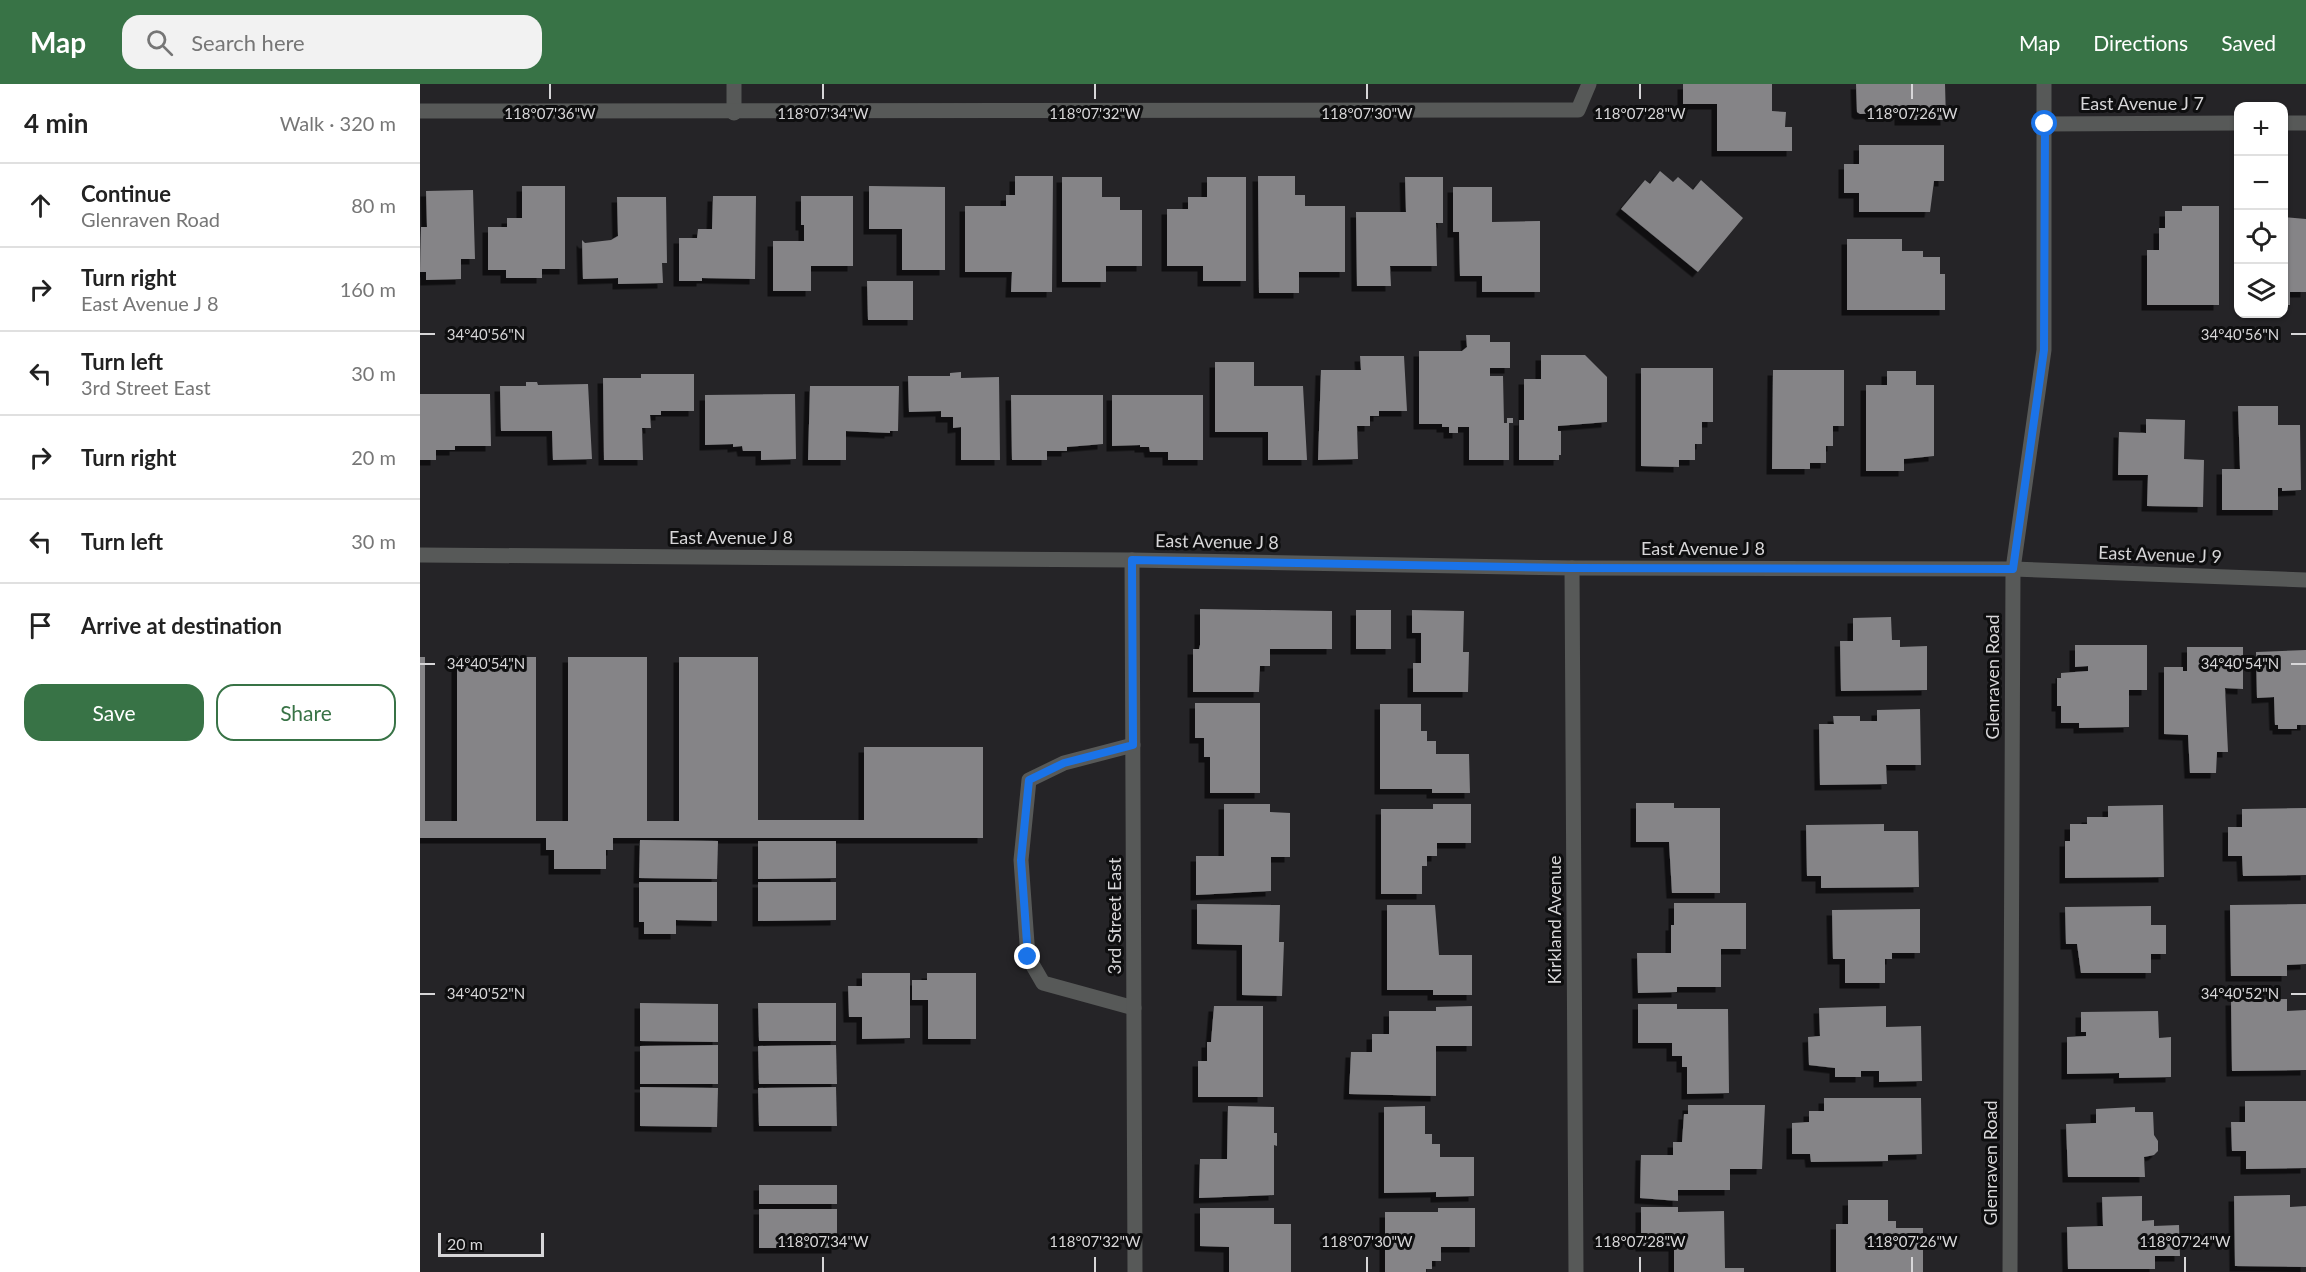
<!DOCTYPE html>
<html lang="en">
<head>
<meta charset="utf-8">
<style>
	:root { --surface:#fff; --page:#f2f2f2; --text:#222; --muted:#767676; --line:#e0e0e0; --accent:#387346 }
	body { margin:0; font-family:Lato,sans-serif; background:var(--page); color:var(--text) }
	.controls { position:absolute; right:18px; top:18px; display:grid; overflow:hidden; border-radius:12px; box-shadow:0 2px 4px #0004 }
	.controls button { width:54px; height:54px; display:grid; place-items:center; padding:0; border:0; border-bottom:2px solid var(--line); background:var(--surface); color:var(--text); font:30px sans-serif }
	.scale { position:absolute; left:18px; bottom:15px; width:106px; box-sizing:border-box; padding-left:6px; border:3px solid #d7d6d8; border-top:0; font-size:16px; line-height:21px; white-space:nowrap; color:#d7d6d8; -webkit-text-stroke:4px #0e0e0f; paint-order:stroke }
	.stop { position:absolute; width:18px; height:18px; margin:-14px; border:4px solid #1a73e8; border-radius:50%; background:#fff }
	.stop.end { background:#1a73e8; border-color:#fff; box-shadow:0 2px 6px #0008 }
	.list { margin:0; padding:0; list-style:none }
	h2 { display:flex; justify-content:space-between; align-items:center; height:78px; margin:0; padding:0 24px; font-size:26px }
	h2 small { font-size:20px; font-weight:400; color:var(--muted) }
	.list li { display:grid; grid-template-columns:39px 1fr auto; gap:18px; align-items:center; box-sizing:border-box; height:84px; padding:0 24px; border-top:2px solid var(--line) }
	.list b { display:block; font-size:22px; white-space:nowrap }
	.list p { margin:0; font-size:20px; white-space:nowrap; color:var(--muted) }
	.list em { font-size:20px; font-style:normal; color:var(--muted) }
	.actions { display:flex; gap:12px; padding:18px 24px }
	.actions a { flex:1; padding:14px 0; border:2px solid var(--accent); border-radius:18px; text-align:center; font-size:21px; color:var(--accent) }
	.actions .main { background:var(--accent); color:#fff }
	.icon { flex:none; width:33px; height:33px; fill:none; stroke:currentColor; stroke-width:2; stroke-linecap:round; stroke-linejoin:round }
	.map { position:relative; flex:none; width:1886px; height:1188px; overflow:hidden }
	header { display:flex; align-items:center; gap:36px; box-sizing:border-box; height:84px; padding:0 30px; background:var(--accent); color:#fff }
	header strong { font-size:28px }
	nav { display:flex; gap:33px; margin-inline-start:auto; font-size:21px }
	.search { width:420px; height:54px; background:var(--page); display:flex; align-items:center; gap:15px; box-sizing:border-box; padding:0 21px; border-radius:18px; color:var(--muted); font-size:22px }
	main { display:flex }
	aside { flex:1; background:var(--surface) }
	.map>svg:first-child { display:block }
	.building { fill:#858487; filter:url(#shadow) }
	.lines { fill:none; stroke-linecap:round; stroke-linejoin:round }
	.lane { stroke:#575958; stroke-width:15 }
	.street { stroke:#575958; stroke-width:15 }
	.route { stroke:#1a73e8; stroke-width:8 }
	.ticks { fill:none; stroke:#d7d6d8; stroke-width:2 }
	.labels { text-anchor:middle; stroke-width:6; stroke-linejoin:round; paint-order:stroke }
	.street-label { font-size:18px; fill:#d7d6d8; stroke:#0e0e0f }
	.ticks-label { font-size:15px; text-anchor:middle; fill:#d7d6d8; stroke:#0e0e0f; stroke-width:6; stroke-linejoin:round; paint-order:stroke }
</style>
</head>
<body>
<header>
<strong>Map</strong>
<div class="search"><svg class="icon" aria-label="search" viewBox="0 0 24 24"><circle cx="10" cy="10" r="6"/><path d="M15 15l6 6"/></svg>Search here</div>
<nav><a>Map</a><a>Directions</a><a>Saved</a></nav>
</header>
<main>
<aside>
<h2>4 min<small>Walk · 320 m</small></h2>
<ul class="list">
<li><svg class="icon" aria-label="ahead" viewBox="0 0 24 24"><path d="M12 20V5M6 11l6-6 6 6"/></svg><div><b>Continue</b><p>Glenraven Road</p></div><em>80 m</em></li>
<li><svg class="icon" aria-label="right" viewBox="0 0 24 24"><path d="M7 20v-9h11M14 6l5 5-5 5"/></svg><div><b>Turn right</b><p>East Avenue J 8</p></div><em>160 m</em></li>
<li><svg class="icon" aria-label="left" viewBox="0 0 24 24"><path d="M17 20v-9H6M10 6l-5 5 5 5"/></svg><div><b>Turn left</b><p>3rd Street East</p></div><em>30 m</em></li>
<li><svg class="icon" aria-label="right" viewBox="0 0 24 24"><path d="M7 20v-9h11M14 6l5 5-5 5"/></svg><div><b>Turn right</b></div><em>20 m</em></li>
<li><svg class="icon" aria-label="left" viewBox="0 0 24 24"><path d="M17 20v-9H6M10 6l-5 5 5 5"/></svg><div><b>Turn left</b></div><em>30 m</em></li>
<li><svg class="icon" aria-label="arrive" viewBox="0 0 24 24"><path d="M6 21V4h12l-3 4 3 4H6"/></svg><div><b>Arrive at destination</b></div></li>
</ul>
<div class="actions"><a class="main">Save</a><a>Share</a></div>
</aside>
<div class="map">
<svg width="1886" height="1188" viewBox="0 0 1886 1188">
	<defs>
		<filter id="shadow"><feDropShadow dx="-5.5" dy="5.5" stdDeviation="0" flood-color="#0009"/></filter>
	</defs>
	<rect width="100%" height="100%" fill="#252427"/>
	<g class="building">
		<polygon points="1263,0 1352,0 1352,27 1366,28 1365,43 1372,43 1372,67 1297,67 1297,20 1263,20"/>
		<polygon points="1436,0 1525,0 1526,36 1480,36 1480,29 1440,30 1437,28"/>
		<polygon points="1439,61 1524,61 1524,97 1514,97 1510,128 1439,128 1439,109 1424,109 1424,80 1439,80"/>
		<polygon points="1240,87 1253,98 1258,93 1273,106 1281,96 1323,134 1278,188 1201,125 1225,96 1230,100"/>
		<polygon points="595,92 633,92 632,208 591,208 592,188 545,188 545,122 586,122 586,111 595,111"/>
		<polygon points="838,92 875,92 875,111 885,111 885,122 925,122 925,188 879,188 879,209 839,209"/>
		<polygon points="642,93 682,93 682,113 700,113 700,126 722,126 722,182 686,182 686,198 642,198"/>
		<polygon points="787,93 826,93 826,197 783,197 783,182 747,182 747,125 768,125 768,113 787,113"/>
		<polygon points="985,93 1023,93 1023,139 1016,139 1017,182 970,182 971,202 937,202 936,128 986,128"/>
		<polygon points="102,102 145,102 145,185 122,185 122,194 86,194 86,186 68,186 68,143 87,143 87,134 102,134"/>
		<polygon points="449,102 525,103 525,186 482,186 482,145 449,145"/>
		<polygon points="1033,103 1072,103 1072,138 1120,137 1120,208 1062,208 1062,192 1040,192 1039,148 1033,148"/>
		<polygon points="53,106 55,175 41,175 41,195 6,196 6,188 0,188 1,143 7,143 6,107"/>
		<polygon points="293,112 336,112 335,195 282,194 282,197 259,197 259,154 277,154 278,145 292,145"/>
		<polygon points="381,112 433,112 433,182 391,182 391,207 353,207 353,157 384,157 384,141 381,141"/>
		<polygon points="197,113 246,113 247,179 242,179 243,199 198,200 198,194 163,195 162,156 165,159 191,156 198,152"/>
		<polygon points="1762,122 1799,122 1799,221 1727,221 1727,166 1739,166 1739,144 1745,144 1745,127 1762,127"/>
		<polygon points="1864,133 1886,135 1886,208 1870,208 1870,221 1864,221"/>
		<polygon points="1427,155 1482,155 1482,167 1503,167 1503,173 1520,173 1520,190 1525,190 1525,226 1427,226"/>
		<polygon points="447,197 493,197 493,236 448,236"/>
		<polygon points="1046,251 1070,251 1070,258 1090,258 1090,284 1070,284 1070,292 1083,292 1084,339 1087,339 1087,334 1093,334 1093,339 1089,339 1089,376 1049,376 1049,343 1038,343 1038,349 1029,349 1029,343 1022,343 1022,340 999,340 999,267 1042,267 1047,263"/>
		<polygon points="1121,271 1165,271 1187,293 1187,338 1138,342 1138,347 1141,347 1141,371 1139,371 1139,376 1099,376 1099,336 1104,336 1104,295 1121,295"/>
		<polygon points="940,272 984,272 987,327 959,327 959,332 950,332 950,342 937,342 938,375 898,376 901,286 941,286"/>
		<polygon points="795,278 834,278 834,302 883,302 887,376 848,376 848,348 795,348"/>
		<polygon points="1221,284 1293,284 1293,338 1282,338 1282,360 1275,360 1275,376 1259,376 1259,383 1221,382"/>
		<polygon points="1353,286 1424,286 1424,342 1413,342 1413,362 1406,362 1406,379 1390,379 1390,385 1352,385"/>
		<polygon points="1467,287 1496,287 1496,301 1514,301 1514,372 1484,375 1484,387 1446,387 1446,301 1467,301"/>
		<polygon points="541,288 541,294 579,293 580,376 541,376 541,343 533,344 533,333 521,333 521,327 489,328 488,292 530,292 530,289"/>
		<polygon points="221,290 274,290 274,327 241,327 241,331 230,331 231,344 222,344 223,376 184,376 183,294 221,294"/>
		<polygon points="106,298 117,298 118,301 168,300 172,375 133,376 132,347 81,347 80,302 106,302"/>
		<polygon points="390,302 479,302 478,347 470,347 470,349 426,347 426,376 388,376"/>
		<polygon points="0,310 70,310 71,362 35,362 35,366 16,366 16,376 0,376"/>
		<polygon points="375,310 376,375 341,376 341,367 323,367 322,362 313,363 313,360 285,361 285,311"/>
		<polygon points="591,311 683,311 683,360 647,363 647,367 627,367 627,376 592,376"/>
		<polygon points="692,311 783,311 783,376 748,376 748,368 730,368 729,363 720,363 720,361 692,362"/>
		<polygon points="1818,322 1858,322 1858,341 1880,341 1881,406 1862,407 1862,404 1858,404 1858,426 1802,426 1802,385 1820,385"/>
		<polygon points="1726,335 1765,336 1764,375 1784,376 1783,423 1727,422 1728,391 1698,391 1699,348 1726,349"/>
		<polygon points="780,525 912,527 912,565 850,565 850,582 840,582 839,608 773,608 773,565 779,565 780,561"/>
		<rect x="936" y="526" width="35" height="39"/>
		<polygon points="992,526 1044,527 1043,568 1049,568 1048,608 993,608 993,579 1001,579 1001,549 992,549"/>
		<polygon points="1471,533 1472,556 1480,556 1480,563 1507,562 1507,606 1421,607 1420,557 1433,557 1433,534"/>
		<polygon points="1655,561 1727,561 1727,606 1709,606 1709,643 1659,644 1659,639 1641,639 1641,622 1637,622 1637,594 1641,594 1641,589 1668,587 1668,582 1655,583"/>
		<polygon points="1767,563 1823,563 1823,605 1805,604 1808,668 1797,668 1796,689 1770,689 1768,651 1744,650 1744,583 1763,583 1763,587 1767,587"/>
		<polygon points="1886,566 1886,641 1877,641 1877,645 1858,645 1858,641 1855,641 1854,613 1837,614 1836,568"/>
		<polygon points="0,573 5,573 5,737 37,737 37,573 116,573 116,737 148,737 148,573 227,573 227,737 259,737 259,573 338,573 338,736 444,736 444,663 563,663 563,754 193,754 193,766 186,766 186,785 134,785 134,766 126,766 126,754 0,754"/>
		<polygon points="775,619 840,619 840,709 790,709 790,673 784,673 784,654 775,654"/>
		<polygon points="960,620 1001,620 1001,647 1007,647 1007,657 1016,657 1016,670 1049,670 1050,709 1012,709 1012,705 960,705"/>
		<polygon points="1500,625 1501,681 1466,681 1467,700 1400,701 1399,640 1414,640 1413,632 1440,632 1440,637 1457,637 1457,626"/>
		<polygon points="1216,719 1254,719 1254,724 1300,724 1300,809 1252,809 1249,758 1216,758"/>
		<polygon points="804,720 850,720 850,728 870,729 870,773 851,773 851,807 776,811 776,772 804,772"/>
		<polygon points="1013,720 1051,720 1051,759 1017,759 1017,772 1007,772 1007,782 1002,782 1002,810 961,810 961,725 1013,725"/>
		<polygon points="1743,721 1744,793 1645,794 1645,757 1650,757 1650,740 1667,740 1667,733 1688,733 1688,722"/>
		<polygon points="1886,724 1886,791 1823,792 1822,772 1808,772 1808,743 1822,743 1822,725"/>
		<polygon points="1464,740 1464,747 1498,747 1499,803 1401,804 1401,792 1387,792 1386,741"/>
		<polygon points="220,756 298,757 297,795 219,794"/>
		<polygon points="338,757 416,757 416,794 338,795"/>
		<polygon points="219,798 297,798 297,837 256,836 256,850 224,850 224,838 219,838"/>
		<polygon points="338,798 416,798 416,836 338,837"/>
		<polygon points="1254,819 1326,819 1326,865 1301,865 1301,903 1257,903 1257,908 1218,909 1217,869 1251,869 1251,841 1254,841"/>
		<polygon points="777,820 860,821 859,858 864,858 862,912 822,911 822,861 777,860"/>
		<polygon points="1886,820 1886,880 1867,881 1867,892 1811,892 1810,821"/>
		<polygon points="967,821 1015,821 1019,871 1052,871 1052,911 1013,911 1013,906 967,906"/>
		<polygon points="1731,822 1731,841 1746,841 1746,870 1731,870 1731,889 1661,889 1657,860 1646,860 1645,823"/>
		<polygon points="1500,825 1500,869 1472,869 1472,875 1465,875 1465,899 1425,899 1425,875 1413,875 1412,826"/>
		<polygon points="442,889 490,889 490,954 442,955 442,933 429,933 428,902 442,902"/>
		<polygon points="507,889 556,889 556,955 508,955 508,916 492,916 492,896 507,896"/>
		<polygon points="1867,915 1867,927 1886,926 1886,986 1812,987 1811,916"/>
		<polygon points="220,919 298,920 298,958 220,957"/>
		<polygon points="338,919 416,919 416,957 339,957"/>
		<polygon points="1218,920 1257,920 1257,925 1308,925 1309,1009 1267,1010 1267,983 1262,983 1262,972 1252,972 1252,959 1218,959"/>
		<polygon points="794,922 843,922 843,1013 778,1013 778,977 787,977 787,958 791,958"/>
		<polygon points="1052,922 1052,962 1016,962 1016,1012 929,1010 931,968 952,968 952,950 969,950 969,927 1016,927 1016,923"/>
		<polygon points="1466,922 1466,943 1501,942 1502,997 1459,998 1459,987 1441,987 1441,993 1415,993 1415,984 1389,981 1388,953 1400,952 1399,924"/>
		<polygon points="1738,927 1739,954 1751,953 1751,993 1699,994 1699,989 1647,990 1647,953 1666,952 1666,948 1661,948 1661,928"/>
		<polygon points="298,961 298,1000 220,1000 220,962"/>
		<polygon points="416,961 417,1000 339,1000 338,962"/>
		<polygon points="220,1003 298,1004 297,1043 220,1042"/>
		<polygon points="416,1003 417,1042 339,1042 338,1004"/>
		<polygon points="1404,1014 1501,1014 1502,1070 1468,1071 1468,1077 1391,1078 1390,1070 1372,1070 1372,1039 1389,1038 1389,1027 1404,1027"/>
		<polygon points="1825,1017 1886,1017 1886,1084 1826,1085 1826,1067 1812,1067 1811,1038 1825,1038"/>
		<polygon points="1268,1021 1345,1021 1342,1085 1310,1085 1310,1106 1258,1106 1258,1117 1220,1114 1221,1071 1253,1071 1253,1058 1262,1058 1264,1030 1268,1030"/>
		<polygon points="808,1022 854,1023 854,1049 857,1049 857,1062 854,1061 854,1111 779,1114 780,1075 807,1075"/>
		<polygon points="1005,1022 1005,1050 1012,1050 1012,1060 1020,1060 1020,1073 1054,1073 1054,1112 1016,1113 1016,1108 964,1109 964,1023"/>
		<polygon points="1715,1023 1715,1028 1733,1028 1734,1051 1738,1057 1738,1067 1734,1071 1724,1073 1725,1093 1648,1093 1646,1040 1676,1039 1676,1025"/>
		<rect x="339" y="1101" width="78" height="19"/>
		<polygon points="1870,1111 1870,1123 1886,1122 1886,1183 1815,1182 1814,1112"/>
		<polygon points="1722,1112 1722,1137 1734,1136 1734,1142 1759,1141 1760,1172 1735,1172 1735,1185 1648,1185 1647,1143 1683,1142 1682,1113"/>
		<polygon points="1428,1116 1468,1116 1468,1137 1476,1137 1476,1144 1503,1144 1503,1188 1416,1188 1416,1140 1428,1140"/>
		<polygon points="1221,1123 1258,1123 1258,1128 1304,1127 1305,1184 1324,1184 1324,1188 1254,1188 1254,1162 1221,1162"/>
		<polygon points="780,1124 854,1124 854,1140 871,1140 871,1188 809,1188 809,1163 780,1162"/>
		<polygon points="1018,1124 1055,1124 1055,1163 1021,1163 1021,1177 1012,1177 1012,1185 1006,1185 1006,1188 965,1188 965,1128 1018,1128"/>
		<rect x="339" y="1125" width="78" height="39"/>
	</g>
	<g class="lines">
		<polyline class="lane" points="713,661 644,679 609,696 601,776 608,873 623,899 714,924"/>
		<g class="street">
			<polyline points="314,0 314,29"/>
			<polyline points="0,27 1158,26 1169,0"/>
			<polyline points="1864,39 1886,39"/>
			<polyline points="1625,40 1818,39"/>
			<polyline points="0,471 712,476 1152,484 1593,485 1886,496"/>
			<polyline points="712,476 715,1188"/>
			<polyline points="1152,484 1156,1188"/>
			<polyline points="1590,1188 1593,485 1624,266 1624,0"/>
		</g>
	</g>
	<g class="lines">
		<polyline class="route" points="608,873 601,776 609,696 644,679 713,661 712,476 1152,484 1593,485 1624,266 1625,40"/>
	</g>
	<path class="ticks" d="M130 0V15M403 0V15M675 0V15M947 0V15M1220 0V15M1492 0V15M0 250H15M1871 250H1886M0 580H15M1871 580H1886M0 910H15M1871 910H1886M403 1173V1188M675 1173V1188M947 1173V1188M1220 1173V1188M1492 1173V1188M1765 1173V1188"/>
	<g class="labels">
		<g class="street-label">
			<text x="1722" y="26">East Avenue J 7</text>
			<text x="311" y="460">East Avenue J 8</text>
			<text transform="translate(797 458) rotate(1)" y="6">East Avenue J 8</text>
			<text x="1283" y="471">East Avenue J 8</text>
			<text transform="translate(1740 471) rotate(2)" y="6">East Avenue J 9</text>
			<text transform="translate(1573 593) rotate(-90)" y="6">Glenraven Road</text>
			<text transform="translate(695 832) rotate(-90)" y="6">3rd Street East</text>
			<text transform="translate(1135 836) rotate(-90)" y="6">Kirkland Avenue</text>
			<text transform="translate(1571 1079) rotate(-90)" y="6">Glenraven Road</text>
		</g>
	</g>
	<g class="ticks-label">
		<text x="130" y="35">118°07'36"W</text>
		<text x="403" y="35">118°07'34"W</text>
		<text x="675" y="35">118°07'32"W</text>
		<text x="947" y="35">118°07'30"W</text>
		<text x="1220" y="35">118°07'28"W</text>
		<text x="1492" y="35">118°07'26"W</text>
		<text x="66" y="256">34°40'56"N</text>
		<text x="1820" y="256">34°40'56"N</text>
		<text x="66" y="585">34°40'54"N</text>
		<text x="1820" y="585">34°40'54"N</text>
		<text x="66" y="915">34°40'52"N</text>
		<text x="1820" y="915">34°40'52"N</text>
		<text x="403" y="1163">118°07'34"W</text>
		<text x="675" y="1163">118°07'32"W</text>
		<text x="947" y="1163">118°07'30"W</text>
		<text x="1220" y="1163">118°07'28"W</text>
		<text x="1492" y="1163">118°07'26"W</text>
		<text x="1765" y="1163">118°07'24"W</text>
	</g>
</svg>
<div class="controls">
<button>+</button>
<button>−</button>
<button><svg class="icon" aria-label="locate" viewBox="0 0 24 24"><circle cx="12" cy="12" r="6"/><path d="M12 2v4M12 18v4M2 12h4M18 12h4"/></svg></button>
<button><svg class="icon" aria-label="layers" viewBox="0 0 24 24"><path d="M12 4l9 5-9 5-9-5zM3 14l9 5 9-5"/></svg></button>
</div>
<div class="scale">20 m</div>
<div class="stop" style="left:1625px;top:40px"></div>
<div class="stop end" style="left:608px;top:873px"></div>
</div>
</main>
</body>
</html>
